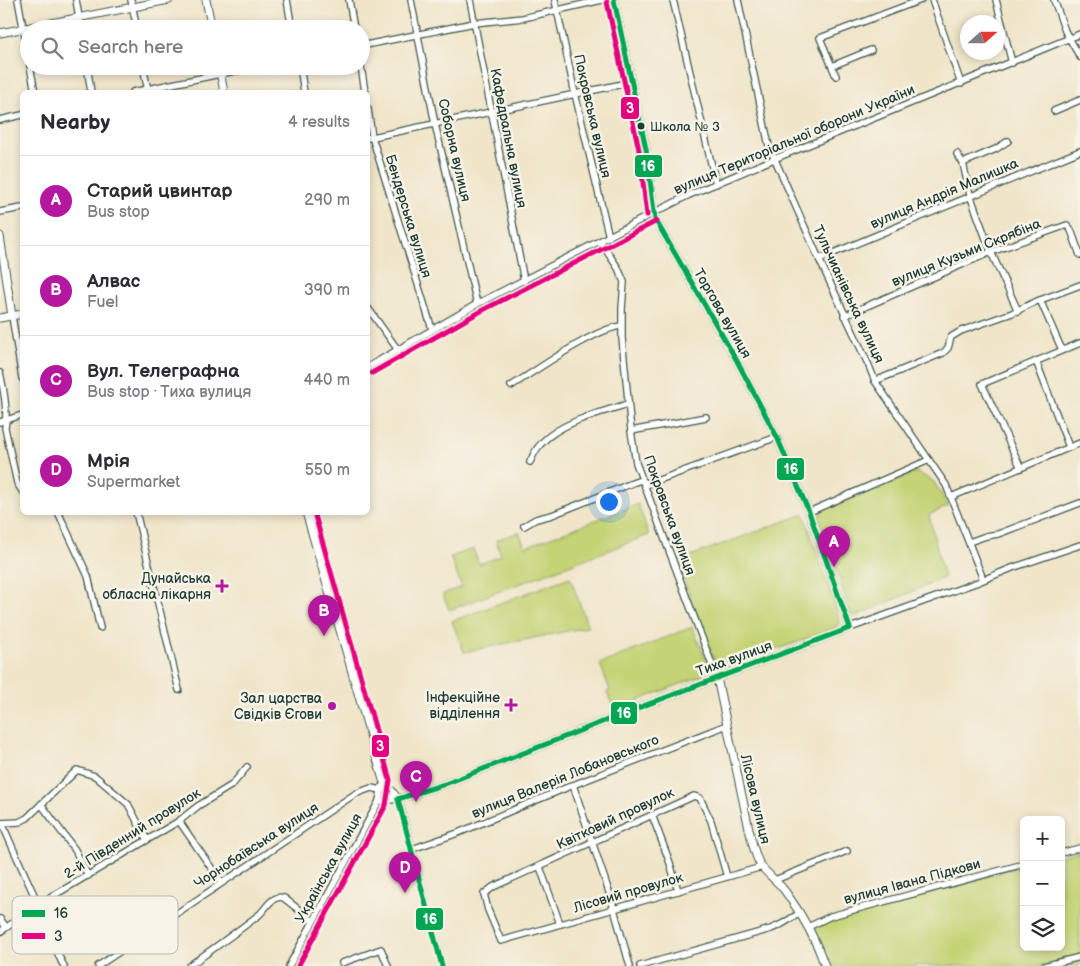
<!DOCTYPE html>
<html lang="en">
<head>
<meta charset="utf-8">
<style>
	:root { --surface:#fff; --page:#f2f2f3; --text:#2b2b33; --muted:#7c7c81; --line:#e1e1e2; --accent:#b5179e }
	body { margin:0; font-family:"Balsamiq Sans",sans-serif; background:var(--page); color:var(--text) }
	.controls { position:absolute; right:15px; bottom:15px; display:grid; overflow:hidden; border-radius:8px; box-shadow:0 2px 8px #0003 }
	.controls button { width:45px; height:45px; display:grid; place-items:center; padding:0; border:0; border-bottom:1px solid var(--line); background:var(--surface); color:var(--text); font:25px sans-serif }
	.compass { position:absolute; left:960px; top:15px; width:45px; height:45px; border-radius:50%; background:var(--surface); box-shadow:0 2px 8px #0003; rotate:69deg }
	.you { position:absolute; left:608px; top:501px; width:18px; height:18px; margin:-12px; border:4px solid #fff; border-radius:50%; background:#1a73e8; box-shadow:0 0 0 8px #1a73e833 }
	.badge { display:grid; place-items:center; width:32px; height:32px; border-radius:50%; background:var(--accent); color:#fff; font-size:16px; font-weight:700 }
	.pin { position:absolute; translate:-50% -41px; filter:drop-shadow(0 1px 2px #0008) }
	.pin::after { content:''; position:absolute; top:26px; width:18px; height:15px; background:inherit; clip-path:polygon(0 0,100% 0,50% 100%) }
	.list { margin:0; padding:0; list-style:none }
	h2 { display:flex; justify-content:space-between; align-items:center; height:65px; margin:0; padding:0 20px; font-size:21px }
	h2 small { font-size:16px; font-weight:400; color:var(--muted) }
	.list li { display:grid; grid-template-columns:32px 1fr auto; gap:15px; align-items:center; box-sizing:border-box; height:90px; padding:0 20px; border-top:1px solid var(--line) }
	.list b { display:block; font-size:19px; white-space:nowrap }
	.list p { margin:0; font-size:16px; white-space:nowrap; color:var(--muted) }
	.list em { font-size:16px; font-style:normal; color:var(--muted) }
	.icon { flex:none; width:28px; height:28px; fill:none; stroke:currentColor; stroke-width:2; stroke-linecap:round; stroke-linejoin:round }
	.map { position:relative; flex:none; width:1080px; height:966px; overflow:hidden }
	.search { position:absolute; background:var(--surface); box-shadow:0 2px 8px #0003; left:20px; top:20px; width:350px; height:55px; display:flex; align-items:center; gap:12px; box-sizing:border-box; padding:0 18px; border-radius:28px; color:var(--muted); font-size:19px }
	.panel { position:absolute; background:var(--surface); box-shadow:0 2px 8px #0003; left:20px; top:90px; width:350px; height:425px; border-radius:8px }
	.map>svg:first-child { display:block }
	.green { fill:#c4d375; stroke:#728854 }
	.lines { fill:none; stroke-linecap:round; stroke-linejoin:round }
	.minor-casing { stroke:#3e564a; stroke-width:8 }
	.major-casing { stroke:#3e564a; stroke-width:9 }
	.minor { stroke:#fff; stroke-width:5.5 }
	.major { stroke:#fff; stroke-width:7 }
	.bus-1-casing { stroke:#f7f3e8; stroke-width:9 }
	.bus-2-casing { stroke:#f7f3e8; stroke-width:9 }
	.bus-1 { stroke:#00a651; stroke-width:5 }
	.bus-2 { stroke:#e5007d; stroke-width:5 }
	.bus-dot { fill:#1f3d34; stroke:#f7f3e8; stroke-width:2 }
	.poi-dot { fill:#b5179e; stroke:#f7f3e8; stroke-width:2 }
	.labels { text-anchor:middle; stroke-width:5; stroke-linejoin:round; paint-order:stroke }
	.bus-label { font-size:13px; fill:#1f3d34; stroke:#f7f3e8; text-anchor:start }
	.street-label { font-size:14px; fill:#1f3d34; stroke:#f7f3e8 }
	.poi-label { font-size:14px; fill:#1f3d34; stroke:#f7f3e8; text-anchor:end }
	.key { fill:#f7f3e8; stroke:#b6bcb2; stroke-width:1 }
	.key-label { font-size:14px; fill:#1f3d34 }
	.line-badge { stroke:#f7f3e8; stroke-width:2 }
	.badge-label { font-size:14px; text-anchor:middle; font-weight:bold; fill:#fff }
</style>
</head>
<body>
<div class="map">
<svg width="1080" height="966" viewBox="0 0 1080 966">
	<rect width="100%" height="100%" fill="#f7f3e8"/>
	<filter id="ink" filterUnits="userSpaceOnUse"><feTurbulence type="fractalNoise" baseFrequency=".02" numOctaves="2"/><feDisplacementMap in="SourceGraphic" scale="10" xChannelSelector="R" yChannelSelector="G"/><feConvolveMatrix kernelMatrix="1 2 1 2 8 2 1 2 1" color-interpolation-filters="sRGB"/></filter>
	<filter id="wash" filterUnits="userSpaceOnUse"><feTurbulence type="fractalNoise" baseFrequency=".0096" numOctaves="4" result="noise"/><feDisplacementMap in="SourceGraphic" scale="20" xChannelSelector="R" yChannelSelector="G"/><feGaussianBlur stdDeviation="1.12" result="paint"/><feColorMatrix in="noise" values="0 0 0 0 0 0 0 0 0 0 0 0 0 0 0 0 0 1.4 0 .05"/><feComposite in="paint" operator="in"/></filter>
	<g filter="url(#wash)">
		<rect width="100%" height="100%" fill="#f0e5c9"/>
		<g class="green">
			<polygon points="917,472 934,482 948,506 929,515 944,578 856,616 851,615 819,517 821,513 820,510"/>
			<polygon points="638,504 649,535 449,610 443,594 462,587 450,557 473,549 479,564 501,556 496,540 519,532 525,547"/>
			<polygon points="804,514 840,622 834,629 718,670 677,561"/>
			<polygon points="570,577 588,627 464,652 452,621"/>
			<polygon points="692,627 708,665 703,675 614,710 607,692 610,690 600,664"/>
			<polygon points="1080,851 1080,966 831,966 815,929 826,921 1024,866 1024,947 1061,947 1061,856"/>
		</g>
	</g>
	<g filter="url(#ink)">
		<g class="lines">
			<g class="minor-casing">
				<g id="minor">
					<polyline points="18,0 29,58"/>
					<polyline points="76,0 81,29"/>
					<polyline points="131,0 137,29"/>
					<polyline points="287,0 292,29"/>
					<polyline points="349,0 354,29"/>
					<polyline points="411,0 435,124 477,304"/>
					<polyline points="470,0 524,281"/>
					<polyline points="555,0 575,94 609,237"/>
					<polyline points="673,0 716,184"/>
					<polyline points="738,0 769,146 819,259 869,366 875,381 946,485 983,579"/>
					<polyline points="932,0 961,84"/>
					<polyline points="996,0 1012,63"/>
					<polyline points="1054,0 1065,31 1080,57"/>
					<polyline points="361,46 474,23 523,18 602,0"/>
					<polyline points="30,66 35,92"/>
					<polyline points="87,66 91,92"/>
					<polyline points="143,66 148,91"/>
					<polyline points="300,66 304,92"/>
					<polyline points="361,66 365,92"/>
					<polyline points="832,66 871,50"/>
					<polyline points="836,76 820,38 921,0"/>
					<polyline points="133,92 259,66"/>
					<polyline points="368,109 372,137 432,329"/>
					<polyline points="1054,111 1080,100"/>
					<polyline points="0,120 22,115"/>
					<polyline points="368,138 632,82"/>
					<polyline points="957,154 963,163 970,195 991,252 1018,311"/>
					<polyline points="963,163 996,149 1008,141"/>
					<polyline points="0,212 22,208"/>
					<polyline points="600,241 618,268 624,282 622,309 622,338 631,431 636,463 717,678"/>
					<polyline points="819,259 1080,151"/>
					<polyline points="1040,300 1062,350"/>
					<polyline points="368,308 398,350"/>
					<polyline points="12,316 22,378"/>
					<polyline points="844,316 991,252 1067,225 1071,230 1080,255"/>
					<polyline points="1036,361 1069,447"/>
					<polyline points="368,367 477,304 689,195 774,159 1080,34"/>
					<path d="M0 373C4 390 8 410 5 428L17 483 22 491"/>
					<polyline points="875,381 943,353 948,348 951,337 961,331 1012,313 1035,302 1080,285"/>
					<path d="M511 386C537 370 594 329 621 326"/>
					<polyline points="0,422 22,415"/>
					<polyline points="631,431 706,417"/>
					<path d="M530 462C533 456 535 450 540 445 558 423 601 412 628 404"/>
					<polyline points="1021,468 982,384 1080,343"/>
					<polyline points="951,497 1080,443"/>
					<polyline points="58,512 88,576 100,628"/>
					<polyline points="136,512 179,690"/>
					<polyline points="809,512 929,460"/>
					<polyline points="524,526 536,519 552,515 635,482 641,480 648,484 777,437"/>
					<polyline points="969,542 986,536 998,534 1080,503"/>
					<polyline points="850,628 978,582 1012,568 1080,545"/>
					<polyline points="573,785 610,895 630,966"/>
					<polyline points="379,801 398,799 400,804 442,966"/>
					<polyline points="41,804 75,850 88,876"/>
					<polyline points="652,815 670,863 678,891"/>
					<polyline points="179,821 221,882"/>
					<polyline points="0,823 19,822 27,818 77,770 95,776 128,804 147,840"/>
					<path d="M2 823C17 859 34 894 50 930 55 942 56 954 64 966"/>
					<polyline points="412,849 458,833 573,785 727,725"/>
					<polyline points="1061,853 1080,848"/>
					<polyline points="540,867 560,924"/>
					<polyline points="727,877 711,821 700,798 694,796 493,887 484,894 488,910 501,941 762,867"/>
					<polyline points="775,880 847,851"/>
					<polyline points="0,919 6,927"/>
					<polyline points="808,927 831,916 1024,864"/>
					<polyline points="0,932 38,905 179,821 198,806 232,785 247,767"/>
					<polyline points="342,963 381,949 388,966"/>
					<polyline points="98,966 355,794 371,788 382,790"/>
					<path d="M189 966C213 949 237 932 260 914 267 907 273 894 284 898L313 921"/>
					<polyline points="289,966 379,801 382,786"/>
					<polyline points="640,966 771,929 782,924 800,913"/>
					<polyline points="1044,966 1080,957"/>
				</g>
			</g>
			<g class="major-casing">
				<g id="major">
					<polyline points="206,0 212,29"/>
					<polyline points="0,33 169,0"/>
					<polyline points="219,66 224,92"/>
					<polyline points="0,236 12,316"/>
					<polyline points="0,318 22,314"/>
					<polyline points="306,512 383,780 398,799 445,784 630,711 850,628 809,512 777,437 737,361 655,219 646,149 614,0"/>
					<path d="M717 678 749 829C752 841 754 855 761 866 769 876 780 883 787 894 803 916 816 940 825 966"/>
				</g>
			</g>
			<use href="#minor" class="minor"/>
			<use href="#major" class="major"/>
			<g class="bus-1-casing">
				<g id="bus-1">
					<polyline points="614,0 646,149 655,219 737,361 777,437 809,512 850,628"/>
					<polyline points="398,799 445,784 630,711 850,628"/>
					<polyline points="398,799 442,966"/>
				</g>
			</g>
			<g class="bus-2-casing">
				<g id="bus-2">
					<polyline points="607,2 639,150 647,215"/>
					<polyline points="372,373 481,311 657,221"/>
					<polyline points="298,966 386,805 390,780 314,512"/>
				</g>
			</g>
			<use href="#bus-1" class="bus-1"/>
			<use href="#bus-2" class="bus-2"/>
		</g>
	</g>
	<circle class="bus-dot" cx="641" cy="126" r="4.5"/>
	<g class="poi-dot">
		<path d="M219.5 578.5h5v5h5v5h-5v5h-5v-5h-5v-5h5z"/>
		<path d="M508.5 697.5h5v5h5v5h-5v5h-5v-5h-5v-5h5z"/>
		<circle cx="332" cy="706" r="5"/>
	</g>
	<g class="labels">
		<g class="bus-label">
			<text x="650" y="131">Школа № 3</text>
		</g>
		<g class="street-label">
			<text transform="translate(593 116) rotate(77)" y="5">Покровська вулиця</text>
			<text transform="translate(509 138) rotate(79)" y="5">Кафедральна вулиця</text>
			<text transform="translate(794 139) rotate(-23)" y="5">вулиця Територіальної оборони України</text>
			<text transform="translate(455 150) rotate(77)" y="5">Соборна вулиця</text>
			<text transform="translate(944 193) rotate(-23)" y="5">вулиця Андрія Малишка</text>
			<text transform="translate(409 216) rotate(73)" y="5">Бендерська вулиця</text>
			<text transform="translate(966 252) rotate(-22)" y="5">вулиця Кузьми Скрябіна</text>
			<text transform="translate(849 294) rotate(65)" y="5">Тульчианівська вулиця</text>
			<text transform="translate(723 313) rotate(60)" y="5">Торгова вулиця</text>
			<text transform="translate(670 515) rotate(70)" y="5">Покровська вулиця</text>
			<text transform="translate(734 658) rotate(-20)" y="5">Тиха вулиця</text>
			<text transform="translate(565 776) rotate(-22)" y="5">вулиця Валерія Лобановського</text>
			<text transform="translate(756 799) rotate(77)" y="5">Лісова вулиця</text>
			<text transform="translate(615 818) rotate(-25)" y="5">Квітковий провулок</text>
			<text transform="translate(132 833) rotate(-32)" y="5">2-й Південний провулок</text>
			<text transform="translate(256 845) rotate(-33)" y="5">Чорнобаївська вулиця</text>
			<text transform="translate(328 868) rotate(-61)" y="5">Українська вулиця</text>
			<text transform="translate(912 881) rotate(-15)" y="5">вулиця Івана Підкови</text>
			<text transform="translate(628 892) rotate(-16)" y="5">Лісовий провулок</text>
		</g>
		<g class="poi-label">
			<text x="211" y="583">Дунайська<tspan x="211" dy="16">обласна лікарня</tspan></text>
			<text x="500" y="702">Інфекційне<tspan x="500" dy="16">відділення</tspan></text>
			<text x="322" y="703">Зал царства<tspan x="322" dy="16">Свідків Єгови</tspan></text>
		</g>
	</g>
	<rect x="12" y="896" width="166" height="58" rx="8" class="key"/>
	<rect x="22" y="910" width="23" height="7" fill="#00a651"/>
	<rect x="22" y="933" width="23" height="6" fill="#e5007d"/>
	<g class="key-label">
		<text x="54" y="918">16</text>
		<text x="54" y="941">3</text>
	</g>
	<g class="line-badge">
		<rect x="620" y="96" width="20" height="24" rx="5" fill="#e5007d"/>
		<rect x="634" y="154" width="29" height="24" rx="5" fill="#00a651"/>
		<rect x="776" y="457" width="29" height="24" rx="5" fill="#00a651"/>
		<rect x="610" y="701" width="28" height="24" rx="5" fill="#00a651"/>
		<rect x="371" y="734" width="19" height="24" rx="5" fill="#e5007d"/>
		<rect x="415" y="907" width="29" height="24" rx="5" fill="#00a651"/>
	</g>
	<g class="badge-label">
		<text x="630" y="113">3</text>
		<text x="648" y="171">16</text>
		<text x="791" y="474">16</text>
		<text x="624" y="718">16</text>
		<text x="380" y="751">3</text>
		<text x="430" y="924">16</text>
	</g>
</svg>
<div class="controls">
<button>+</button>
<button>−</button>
<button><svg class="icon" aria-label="layers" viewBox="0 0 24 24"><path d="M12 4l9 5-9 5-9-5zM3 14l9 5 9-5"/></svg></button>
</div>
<svg class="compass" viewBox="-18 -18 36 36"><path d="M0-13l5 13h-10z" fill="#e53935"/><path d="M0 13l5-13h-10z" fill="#7c7c81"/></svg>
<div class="you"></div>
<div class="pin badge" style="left:834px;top:567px">A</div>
<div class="pin badge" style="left:324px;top:636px">B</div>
<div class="pin badge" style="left:416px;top:802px">C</div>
<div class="pin badge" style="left:405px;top:893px">D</div>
<div class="search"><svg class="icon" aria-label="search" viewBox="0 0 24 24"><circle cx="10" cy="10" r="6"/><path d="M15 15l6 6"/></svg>Search here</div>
<section class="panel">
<h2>Nearby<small>4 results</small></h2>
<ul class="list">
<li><span class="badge">A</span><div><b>Старий цвинтар</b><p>Bus stop</p></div><em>290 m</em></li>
<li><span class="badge">B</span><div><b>Алвас</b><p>Fuel</p></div><em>390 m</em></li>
<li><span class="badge">C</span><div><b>Вул. Телеграфна</b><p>Bus stop · Тиха вулиця</p></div><em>440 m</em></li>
<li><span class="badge">D</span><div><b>Мрія</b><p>Supermarket</p></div><em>550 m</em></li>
</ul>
</section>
</div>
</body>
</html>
